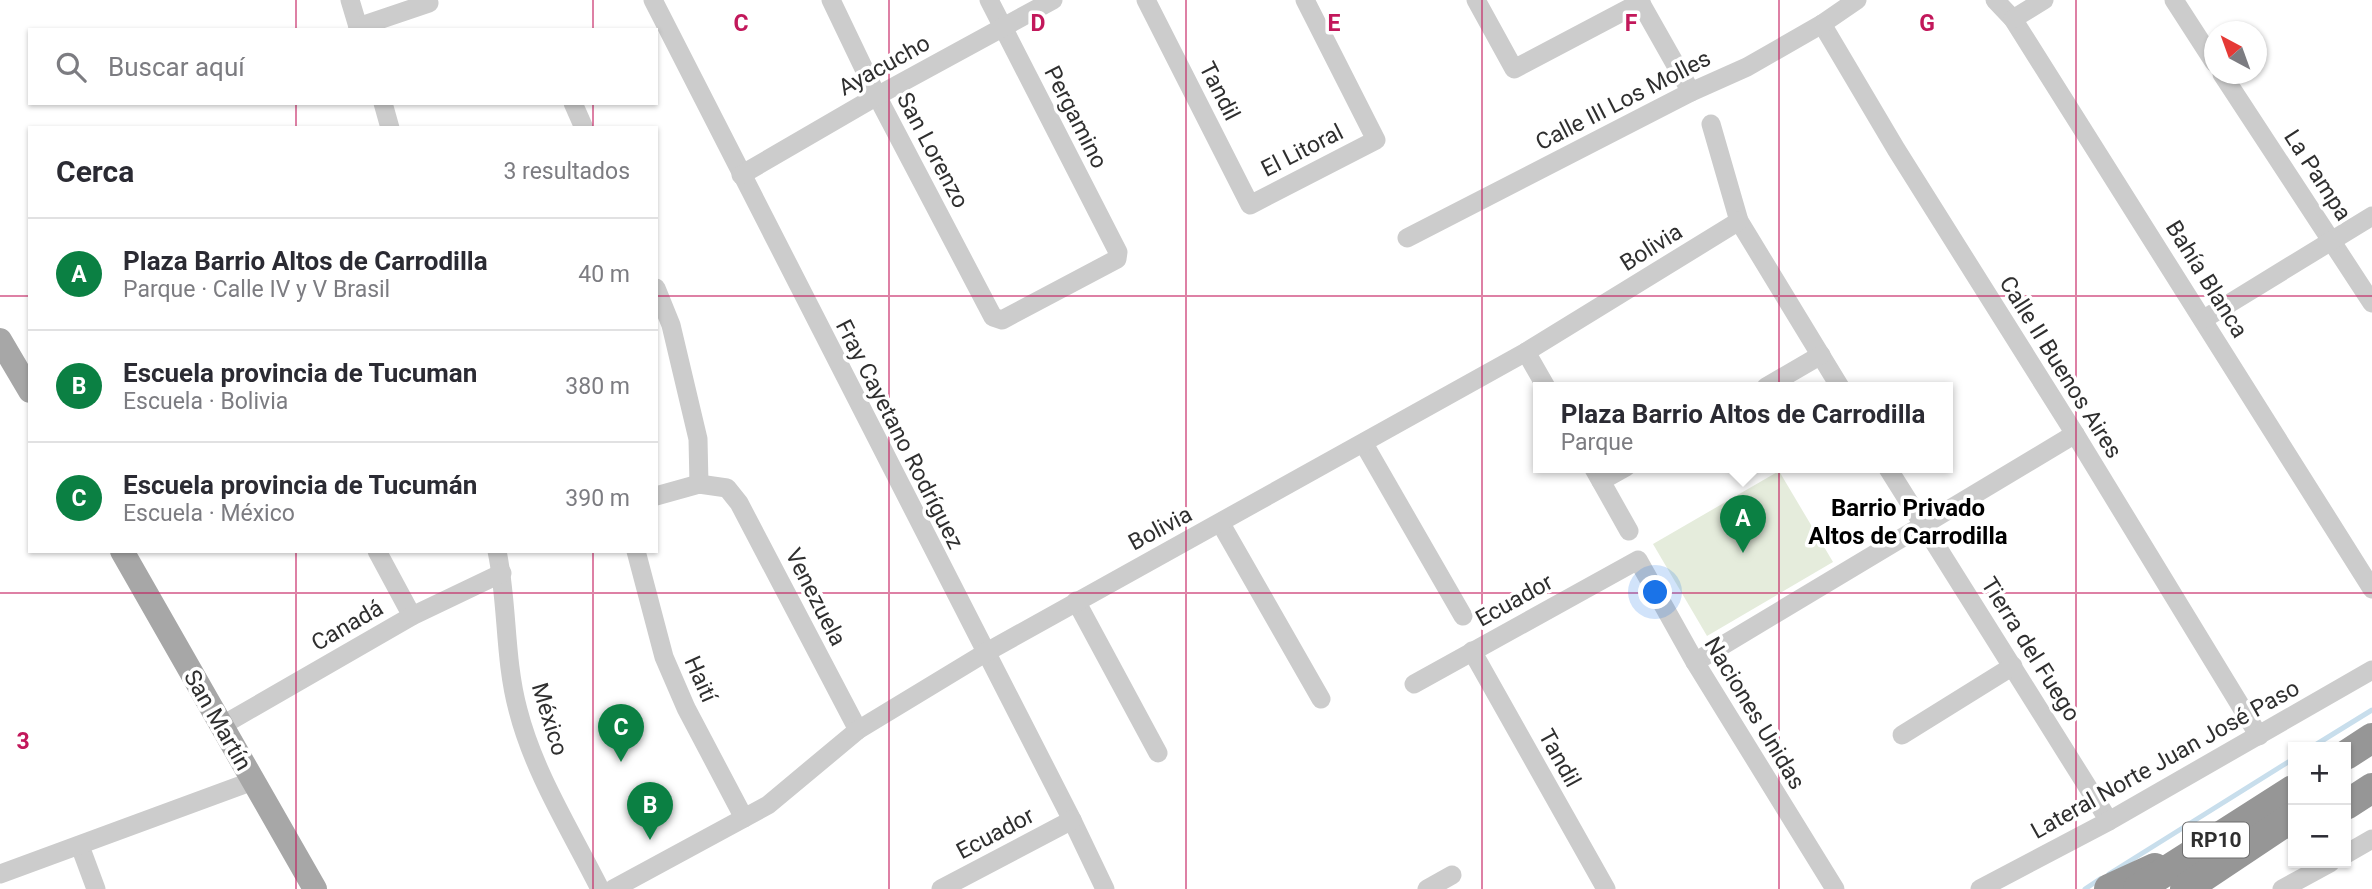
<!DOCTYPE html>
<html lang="es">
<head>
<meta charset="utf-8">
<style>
	:root { --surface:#fff; --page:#f7f7f7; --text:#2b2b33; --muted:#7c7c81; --line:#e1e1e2; --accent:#0b8043 }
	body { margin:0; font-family:Roboto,sans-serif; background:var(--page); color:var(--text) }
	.controls { position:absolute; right:21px; bottom:21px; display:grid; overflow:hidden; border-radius:0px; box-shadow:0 2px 5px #0004 }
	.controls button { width:63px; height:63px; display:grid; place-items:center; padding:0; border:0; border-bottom:2px solid var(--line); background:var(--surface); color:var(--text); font:35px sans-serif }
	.compass { position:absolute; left:2204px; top:21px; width:63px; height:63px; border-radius:50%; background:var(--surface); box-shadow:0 2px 5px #0004; rotate:319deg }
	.you { position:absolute; left:1656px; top:593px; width:24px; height:24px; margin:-18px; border:5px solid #fff; border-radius:50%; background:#1a73e8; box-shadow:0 0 0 10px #1a73e833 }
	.badge { display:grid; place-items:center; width:46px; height:46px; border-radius:50%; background:var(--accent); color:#fff; font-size:23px; font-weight:700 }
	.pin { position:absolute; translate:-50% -58px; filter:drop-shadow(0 2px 4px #0008) }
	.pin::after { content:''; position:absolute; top:37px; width:24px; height:21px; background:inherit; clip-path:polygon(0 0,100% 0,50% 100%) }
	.popup { position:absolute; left:1533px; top:382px; width:420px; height:91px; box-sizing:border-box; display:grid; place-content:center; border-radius:0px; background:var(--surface); filter:drop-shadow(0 2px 5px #0005); font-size:23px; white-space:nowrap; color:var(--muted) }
	.popup b { font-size:26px; color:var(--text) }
	.popup::after { content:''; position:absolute; left:50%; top:100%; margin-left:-14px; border:14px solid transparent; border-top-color:var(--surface) }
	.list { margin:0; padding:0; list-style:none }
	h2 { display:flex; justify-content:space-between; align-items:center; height:91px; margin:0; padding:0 28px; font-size:30px }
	h2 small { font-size:23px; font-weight:400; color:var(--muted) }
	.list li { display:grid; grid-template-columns:46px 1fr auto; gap:21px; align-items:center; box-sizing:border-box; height:112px; padding:0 28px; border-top:2px solid var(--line) }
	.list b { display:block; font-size:26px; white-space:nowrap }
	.list p { margin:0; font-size:23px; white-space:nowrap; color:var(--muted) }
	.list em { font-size:23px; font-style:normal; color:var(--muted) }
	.icon { flex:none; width:38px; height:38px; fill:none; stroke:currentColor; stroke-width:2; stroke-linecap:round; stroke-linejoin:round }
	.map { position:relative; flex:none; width:2372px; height:889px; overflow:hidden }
	.search { position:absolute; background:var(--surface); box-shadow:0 2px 5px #0004; left:28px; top:28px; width:630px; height:77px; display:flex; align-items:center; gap:18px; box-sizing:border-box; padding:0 24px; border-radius:0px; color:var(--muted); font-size:26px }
	.panel { position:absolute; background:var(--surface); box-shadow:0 2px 5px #0004; left:28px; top:126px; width:630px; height:427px; border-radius:0px }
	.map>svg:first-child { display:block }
	.green { fill:#e5ecdc }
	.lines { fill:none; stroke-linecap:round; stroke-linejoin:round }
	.stream { stroke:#c8deec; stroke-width:5 }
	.minor { stroke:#ccc; stroke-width:19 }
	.major { stroke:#a7a7a7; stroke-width:24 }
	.highway { stroke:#969696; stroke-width:30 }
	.grid { fill:none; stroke:#c2185b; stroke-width:2; stroke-opacity:0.55 }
	.labels { text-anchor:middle; stroke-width:7; stroke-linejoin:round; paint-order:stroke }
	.shield { fill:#fff; stroke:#6d6d6d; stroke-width:2 }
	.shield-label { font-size:21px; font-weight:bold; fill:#2f2f2f }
	.street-label { font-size:23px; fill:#2f2f2f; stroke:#fff }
	.neighbourhood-label { font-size:24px; font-weight:bold; fill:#000; stroke:#fff }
	.grid-label { font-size:23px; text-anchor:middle; font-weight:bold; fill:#c2185b; stroke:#fff; stroke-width:7; stroke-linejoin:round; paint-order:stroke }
</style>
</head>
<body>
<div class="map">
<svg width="2372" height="889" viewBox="0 0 2372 889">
	<rect width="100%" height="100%" fill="#fff"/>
	<polygon class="green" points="1779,471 1833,562 1707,636 1653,544"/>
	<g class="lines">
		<g class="stream">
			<polyline points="2312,747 2372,710"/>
			<polyline points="2109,874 2293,759"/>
			<polyline points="2085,889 2100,879"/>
		</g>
		<g class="minor">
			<polyline points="350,0 359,30"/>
			<polyline points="653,0 1072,820 1105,889"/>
			<polyline points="831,0 877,96 993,317 1002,320 1117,259 1118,252 989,0"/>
			<polyline points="1146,0 1250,205 1376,140 1305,0"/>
			<polyline points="1476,0 1514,69 1641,2"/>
			<polyline points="1639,0 1691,92"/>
			<polyline points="1995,0 2013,19 2372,589"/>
			<polyline points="2174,0 2214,62"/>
			<polyline points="2013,19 2044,0"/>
			<polyline points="1822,24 1896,149 2075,434 2259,736"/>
			<polyline points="358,27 429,3"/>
			<polyline points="2222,74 2372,303"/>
			<polyline points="383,103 390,128"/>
			<polyline points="573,103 584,128"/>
			<polyline points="1711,124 1739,221 1840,387"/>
			<polyline points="741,175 877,96 1053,0"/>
			<polyline points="1407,238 1691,92 1747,67 1822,24 1857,0"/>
			<polyline points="656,288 671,325 698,439 699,484"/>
			<polyline points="2204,319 2372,216"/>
			<polyline points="1526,352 1546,387"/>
			<polyline points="1766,387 1821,355"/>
			<polyline points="1364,444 1463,616"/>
			<polyline points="1593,467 1629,531"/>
			<polyline points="1887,467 2109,821"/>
			<polyline points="1601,481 1626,467"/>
			<polyline points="656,496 699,484 727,488 739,503 858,730"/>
			<polyline points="1221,524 1321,699"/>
			<polyline points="377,551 412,616"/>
			<path d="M497 551C508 603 504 658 518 710 534 773 571 831 600 889"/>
			<polyline points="636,551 664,657 686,708 744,818"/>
			<polyline points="1076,601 1158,753"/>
			<polyline points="1472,651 1606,889"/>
			<polyline points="1695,662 2075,434"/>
			<polyline points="1414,684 1638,560 1695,662 1835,889"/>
			<polyline points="221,726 412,616 502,573"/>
			<polyline points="1902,735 2013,666"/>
			<polyline points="80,846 96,889"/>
			<polyline points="2346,854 2372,839"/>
			<polyline points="0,874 253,781"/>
			<polyline points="613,889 768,805 858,730 985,653 1526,352 1739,221"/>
			<polyline points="941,889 1072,820"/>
			<polyline points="1427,889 1452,875"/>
			<polyline points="1980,889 2109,821 2372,670"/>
			<polyline points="2282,889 2330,863"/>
		</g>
		<g class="major">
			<polyline points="0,340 30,391"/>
			<polyline points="122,551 315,889"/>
		</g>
		<g class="highway">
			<polyline points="2346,755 2372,738"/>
			<polyline points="2346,805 2372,788"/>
			<polyline points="2109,889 2155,868"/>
			<polyline points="2138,889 2293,790"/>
			<polyline points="2185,889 2293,817"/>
		</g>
	</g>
	<path class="grid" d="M296 0V30M593 0V30M889 0V889M1186 0V889M1482 0V889M1779 0V889M2076 0V889M296 103V128M593 103V128M0 296H30M656 296H2372M296 551V889M593 551V889M0 593H2372"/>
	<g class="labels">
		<rect class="shield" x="2183" y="822.5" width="66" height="35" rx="5"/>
		<g class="shield-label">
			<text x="2216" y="847">RP10</text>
		</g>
		<g class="street-label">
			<text transform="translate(884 65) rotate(-29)" y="8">Ayacucho</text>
			<text transform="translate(1220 91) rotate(63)" y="8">Tandil</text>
			<text transform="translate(1623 100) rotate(-27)" y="8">Calle III Los Molles</text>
			<text transform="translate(1076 117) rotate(63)" y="8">Pergamino</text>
			<text transform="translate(933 150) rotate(62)" y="8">San Lorenzo</text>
			<text transform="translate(1302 150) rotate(-27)" y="8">El Litoral</text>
			<text transform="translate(2318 175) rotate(57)" y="8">La Pampa</text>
			<text transform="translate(1651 247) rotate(-32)" y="8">Bolivia</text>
			<text transform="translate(2207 279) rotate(58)" y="8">Bahía Blanca</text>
			<text transform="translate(2061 367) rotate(58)" y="8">Calle II Buenos Aires</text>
			<text transform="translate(900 434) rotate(63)" y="8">Fray Cayetano Rodríguez</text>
			<text transform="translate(1160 528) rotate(-28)" y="8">Bolivia</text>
			<text transform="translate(816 597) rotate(63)" y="8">Venezuela</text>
			<text transform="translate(1514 600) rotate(-29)" y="8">Ecuador</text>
			<text transform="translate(347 625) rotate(-30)" y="8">Canadá</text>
			<text transform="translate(2031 649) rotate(58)" y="8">Tierra del Fuego</text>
			<text transform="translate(701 679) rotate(66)" y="8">Haití</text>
			<text transform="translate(1755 713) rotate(59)" y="8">Naciones Unidas</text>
			<text transform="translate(550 719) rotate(73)" y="8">México</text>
			<text transform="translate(218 720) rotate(60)" y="8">San Martín</text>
			<text transform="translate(1560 758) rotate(61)" y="8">Tandil</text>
			<text transform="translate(2165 759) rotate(-29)" y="8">Lateral Norte Juan José Paso</text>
			<text transform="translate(995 833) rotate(-28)" y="8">Ecuador</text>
		</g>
		<g class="neighbourhood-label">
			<text x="1908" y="516">Barrio Privado<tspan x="1908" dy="28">Altos de Carrodilla</tspan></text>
		</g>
	</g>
	<g class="grid-label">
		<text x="741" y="31">C</text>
		<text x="1038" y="31">D</text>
		<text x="1334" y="31">E</text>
		<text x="1631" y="31">F</text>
		<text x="1927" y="31">G</text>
		<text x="23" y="749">3</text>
	</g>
</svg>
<div class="controls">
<button>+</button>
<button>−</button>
</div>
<svg class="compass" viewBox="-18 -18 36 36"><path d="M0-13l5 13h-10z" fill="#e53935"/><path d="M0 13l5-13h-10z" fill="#7c7c81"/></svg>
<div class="you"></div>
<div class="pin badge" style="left:1743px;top:553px">A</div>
<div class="popup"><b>Plaza Barrio Altos de Carrodilla</b>Parque</div>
<div class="pin badge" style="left:650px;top:840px">B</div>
<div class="pin badge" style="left:621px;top:762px">C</div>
<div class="search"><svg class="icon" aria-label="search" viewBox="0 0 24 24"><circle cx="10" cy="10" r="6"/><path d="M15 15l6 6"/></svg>Buscar aquí</div>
<section class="panel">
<h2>Cerca<small>3 resultados</small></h2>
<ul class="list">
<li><span class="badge">A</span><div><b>Plaza Barrio Altos de Carrodilla</b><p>Parque · Calle IV y V Brasil</p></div><em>40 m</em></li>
<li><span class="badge">B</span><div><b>Escuela provincia de Tucuman</b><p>Escuela · Bolivia</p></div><em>380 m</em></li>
<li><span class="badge">C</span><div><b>Escuela provincia de Tucumán</b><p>Escuela · México</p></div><em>390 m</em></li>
</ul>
</section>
</div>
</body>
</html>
